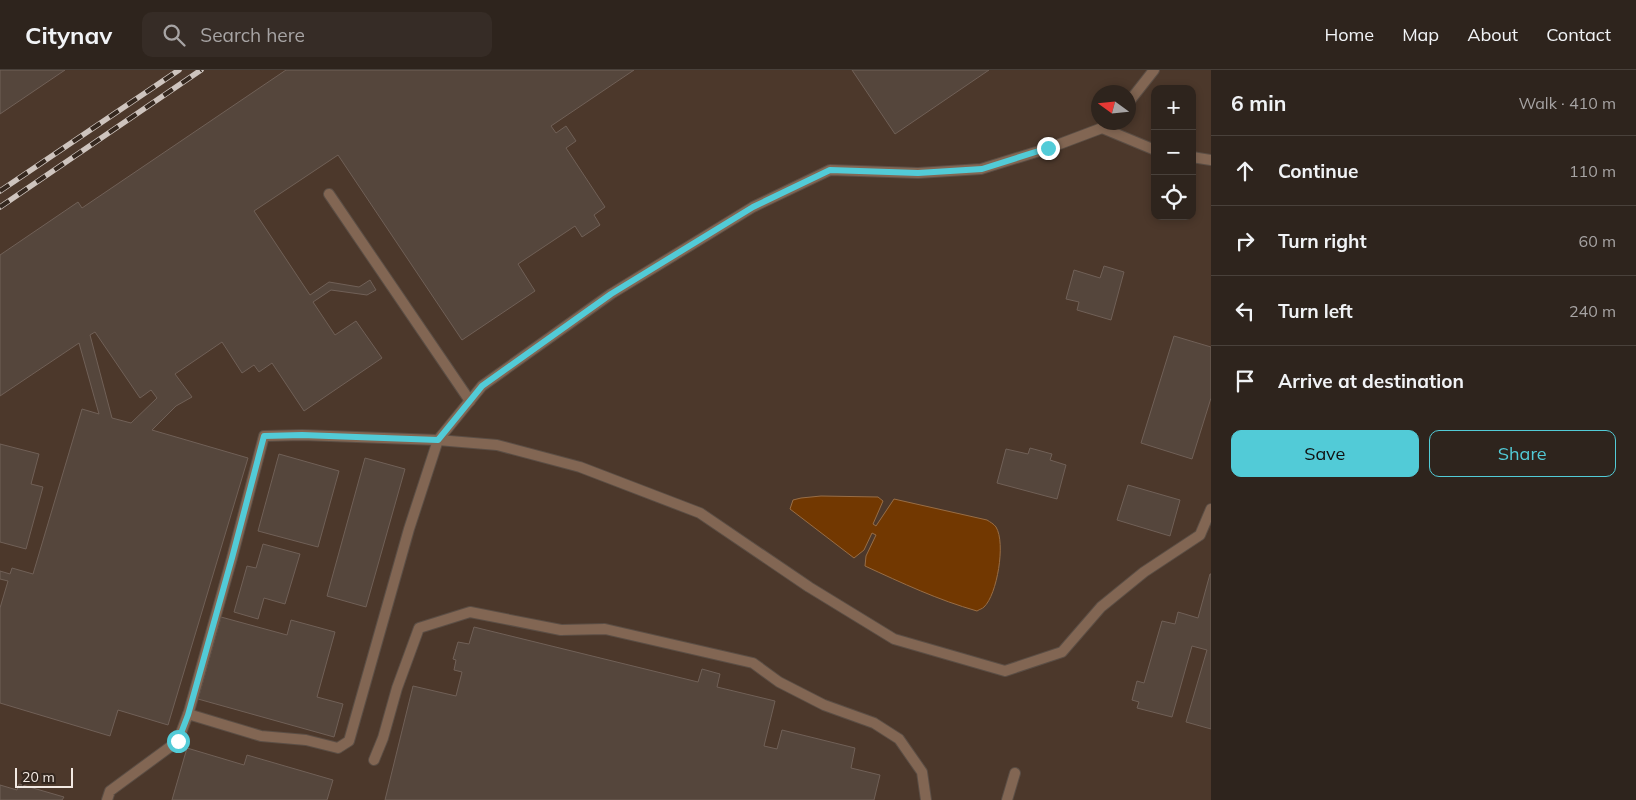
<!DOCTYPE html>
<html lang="en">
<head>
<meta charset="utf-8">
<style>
	:root { --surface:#2e241d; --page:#362c26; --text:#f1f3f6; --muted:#a7a4a4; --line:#49413b; --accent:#52cbd7 }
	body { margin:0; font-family:Mulish,sans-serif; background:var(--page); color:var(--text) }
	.controls { position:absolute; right:15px; top:15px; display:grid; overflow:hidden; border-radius:10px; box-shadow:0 2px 8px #0003 }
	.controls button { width:45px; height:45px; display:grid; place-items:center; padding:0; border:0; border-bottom:1px solid var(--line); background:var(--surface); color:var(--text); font:25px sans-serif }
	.compass { position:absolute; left:1091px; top:15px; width:45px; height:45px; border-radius:50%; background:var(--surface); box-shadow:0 2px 8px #0003; rotate:285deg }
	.scale { position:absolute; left:15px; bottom:12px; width:58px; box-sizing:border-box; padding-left:5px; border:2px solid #f2e9e3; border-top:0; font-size:14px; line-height:18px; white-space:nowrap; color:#f2e9e3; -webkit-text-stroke:4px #34271e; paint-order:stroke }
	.stop { position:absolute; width:15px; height:15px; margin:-11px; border:4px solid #52cbd7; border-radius:50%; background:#fff }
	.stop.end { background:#52cbd7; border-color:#fff; box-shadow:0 1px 5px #0008 }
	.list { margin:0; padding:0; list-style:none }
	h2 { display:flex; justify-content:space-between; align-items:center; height:65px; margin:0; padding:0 20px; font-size:21px }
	h2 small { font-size:16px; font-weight:400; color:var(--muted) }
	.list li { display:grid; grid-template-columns:32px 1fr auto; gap:15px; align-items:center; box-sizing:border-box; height:70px; padding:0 20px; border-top:1px solid var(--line) }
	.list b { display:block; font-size:19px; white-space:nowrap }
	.list em { font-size:16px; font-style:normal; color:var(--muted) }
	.actions { display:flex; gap:10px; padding:15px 20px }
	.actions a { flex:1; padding:11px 0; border:1px solid var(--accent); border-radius:10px; text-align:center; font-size:18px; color:var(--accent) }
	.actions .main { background:var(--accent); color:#111 }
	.icon { flex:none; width:28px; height:28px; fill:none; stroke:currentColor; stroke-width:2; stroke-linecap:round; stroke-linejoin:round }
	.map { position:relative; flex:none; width:1211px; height:730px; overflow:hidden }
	header { display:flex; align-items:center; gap:30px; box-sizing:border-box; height:70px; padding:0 25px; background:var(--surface); border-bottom:1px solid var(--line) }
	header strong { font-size:24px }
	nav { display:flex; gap:28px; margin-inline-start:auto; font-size:18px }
	.search { width:350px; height:45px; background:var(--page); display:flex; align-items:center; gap:12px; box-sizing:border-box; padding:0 18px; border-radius:10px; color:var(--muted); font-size:19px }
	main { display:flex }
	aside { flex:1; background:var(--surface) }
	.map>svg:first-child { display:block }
	.built { fill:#4c382b; fill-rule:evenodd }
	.water { fill:#723801; stroke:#986d45 }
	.building { fill:#55463c; stroke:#706057; fill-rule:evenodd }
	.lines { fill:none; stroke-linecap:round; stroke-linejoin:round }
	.lane-casing { stroke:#5b4e45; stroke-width:12 }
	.lane { stroke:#826653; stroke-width:10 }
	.rail-casing { stroke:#cec4be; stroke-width:5.5 }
	.rail { stroke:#34271e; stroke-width:4; stroke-dasharray:11; stroke-linecap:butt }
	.route { stroke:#52cbd7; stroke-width:6 }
</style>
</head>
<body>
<header>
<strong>Citynav</strong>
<div class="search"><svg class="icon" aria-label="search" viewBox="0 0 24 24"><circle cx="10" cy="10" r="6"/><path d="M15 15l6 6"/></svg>Search here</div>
<nav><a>Home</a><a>Map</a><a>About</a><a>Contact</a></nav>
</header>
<main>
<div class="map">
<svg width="1211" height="730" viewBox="0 0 1211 730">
	<rect width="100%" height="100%" fill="#3e3027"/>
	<path class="built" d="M0 0H1211V730H0ZM1155 19H1192V146H1155ZM1098 22H1128V52H1098Z"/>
	<path class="water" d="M821 426 878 427 883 431 873 454 876 456 894 429 987 450C990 452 994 454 996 457 1006 473 997 525 984 537 982 539 980 539 977 541 938 530 902 513 865 496L866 486 876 465 872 463 864 480 854 488 790 439 793 430 801 428Z"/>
	<g class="building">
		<polygon points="0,0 65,0 0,44"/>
		<path d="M286 0H634L551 56 556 63 566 56 576 71 566 78 605 137 594 145 600 155 582 167 575 156 518 194 535 221 462 270 338 85 254 141 310 225 329 212 359 217 370 210 376 220 367 225 331 220 313 232 335 265 356 251 382 288 304 341 272 293 259 302 254 295 242 303 222 272 175 304 192 327 176 336 152 360 248 388 168 655 118 640 110 666 0 633V538L8 511 0 509V501L10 504 12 498 33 504 82 339 99 344 79 273 0 326V185L78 132 82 138ZM95 262 140 328 151 320 157 328 131 353 112 348 90 265Z"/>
		<polygon points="852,0 989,0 895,64"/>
		<polygon points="1104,196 1124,202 1111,250 1077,240 1079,232 1066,229 1074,200 1100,208"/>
		<polygon points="1174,266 1211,277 1211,328 1192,389 1141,373"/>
		<polygon points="0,374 39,384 31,414 43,417 26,479 0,472"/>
		<polygon points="1030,378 1052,384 1050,390 1066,395 1057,429 997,413 1006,379 1028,384"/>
		<polygon points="279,384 339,401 318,477 258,461"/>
		<polygon points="365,388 405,399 366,537 327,526"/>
		<polygon points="1128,415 1180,430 1170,466 1117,450"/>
		<polygon points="263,474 300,484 285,534 264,528 258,549 234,542 247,496 256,498"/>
		<polygon points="1210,504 1211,504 1211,659 1186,652 1207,580 1192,576 1172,647 1137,638 1139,632 1132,630 1137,611 1144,613 1162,551 1175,554 1178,542 1198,548"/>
		<polygon points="221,547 287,565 291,550 335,562 317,627 343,634 334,667 198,629"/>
		<polygon points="474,557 698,612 702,599 720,604 717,617 775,631 764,676 777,679 782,660 855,678 851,698 880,705 874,730 385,730 413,616 456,626 462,602 454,600 456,590 453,589 458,572 469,574"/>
		<polygon points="187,678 244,695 247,685 333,710 327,730 172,730"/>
		<polygon points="19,714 64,727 62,730 0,730 0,715 17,720"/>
	</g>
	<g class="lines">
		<g class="lane-casing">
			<g id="lane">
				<polyline points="1128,33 1154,0"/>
				<polyline points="1102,58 1155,80"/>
				<polyline points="1192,87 1211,90"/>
				<polyline points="329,124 470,331"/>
				<polyline points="188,645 232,488 264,366 302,365 438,370 497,375 580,397 700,443 809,517 894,569 1005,601 1062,582 1101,537 1144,502 1200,465 1211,439"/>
				<polyline points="374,690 383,668 397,618 419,558 470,542 561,560 605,559 753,593 779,612 824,635 874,653 899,669 922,702 926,730"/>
				<polyline points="107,730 110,721 178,671 188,644 261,666 306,670 338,678 349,671 409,459 438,370 482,316 611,224 753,137 830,100 918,103 981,99 1049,78 1102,58 1110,52"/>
				<polyline points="1007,730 1015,703"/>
			</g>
		</g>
		<use href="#lane" class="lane"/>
		<g class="rail-casing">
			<g id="rail">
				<polyline points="0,121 179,0"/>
				<polyline points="0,137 201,0"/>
			</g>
		</g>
		<use href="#rail" class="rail"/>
	</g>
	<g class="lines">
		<polyline class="route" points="178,671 188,645 232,488 264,366 302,365 438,370 482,316 611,224 753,137 830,100 918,103 982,99 1048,78"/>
	</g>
</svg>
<div class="controls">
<button>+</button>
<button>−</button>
<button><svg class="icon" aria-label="locate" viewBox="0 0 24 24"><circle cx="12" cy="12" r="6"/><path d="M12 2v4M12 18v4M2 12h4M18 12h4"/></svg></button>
</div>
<svg class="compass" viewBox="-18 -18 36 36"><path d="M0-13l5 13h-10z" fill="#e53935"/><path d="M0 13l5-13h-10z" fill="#a7a4a4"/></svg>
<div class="scale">20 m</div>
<div class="stop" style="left:178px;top:671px"></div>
<div class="stop end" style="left:1048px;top:78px"></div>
</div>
<aside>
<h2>6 min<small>Walk · 410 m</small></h2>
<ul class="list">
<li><svg class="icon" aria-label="ahead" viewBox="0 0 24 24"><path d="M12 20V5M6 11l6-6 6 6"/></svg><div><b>Continue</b></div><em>110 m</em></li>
<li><svg class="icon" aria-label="right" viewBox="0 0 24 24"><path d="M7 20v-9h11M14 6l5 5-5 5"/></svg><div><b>Turn right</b></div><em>60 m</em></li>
<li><svg class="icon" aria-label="left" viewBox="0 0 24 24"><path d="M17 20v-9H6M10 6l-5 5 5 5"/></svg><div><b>Turn left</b></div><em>240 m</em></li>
<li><svg class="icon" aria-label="arrive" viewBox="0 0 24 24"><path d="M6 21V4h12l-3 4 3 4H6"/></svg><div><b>Arrive at destination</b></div></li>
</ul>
<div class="actions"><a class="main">Save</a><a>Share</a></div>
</aside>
</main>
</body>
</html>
